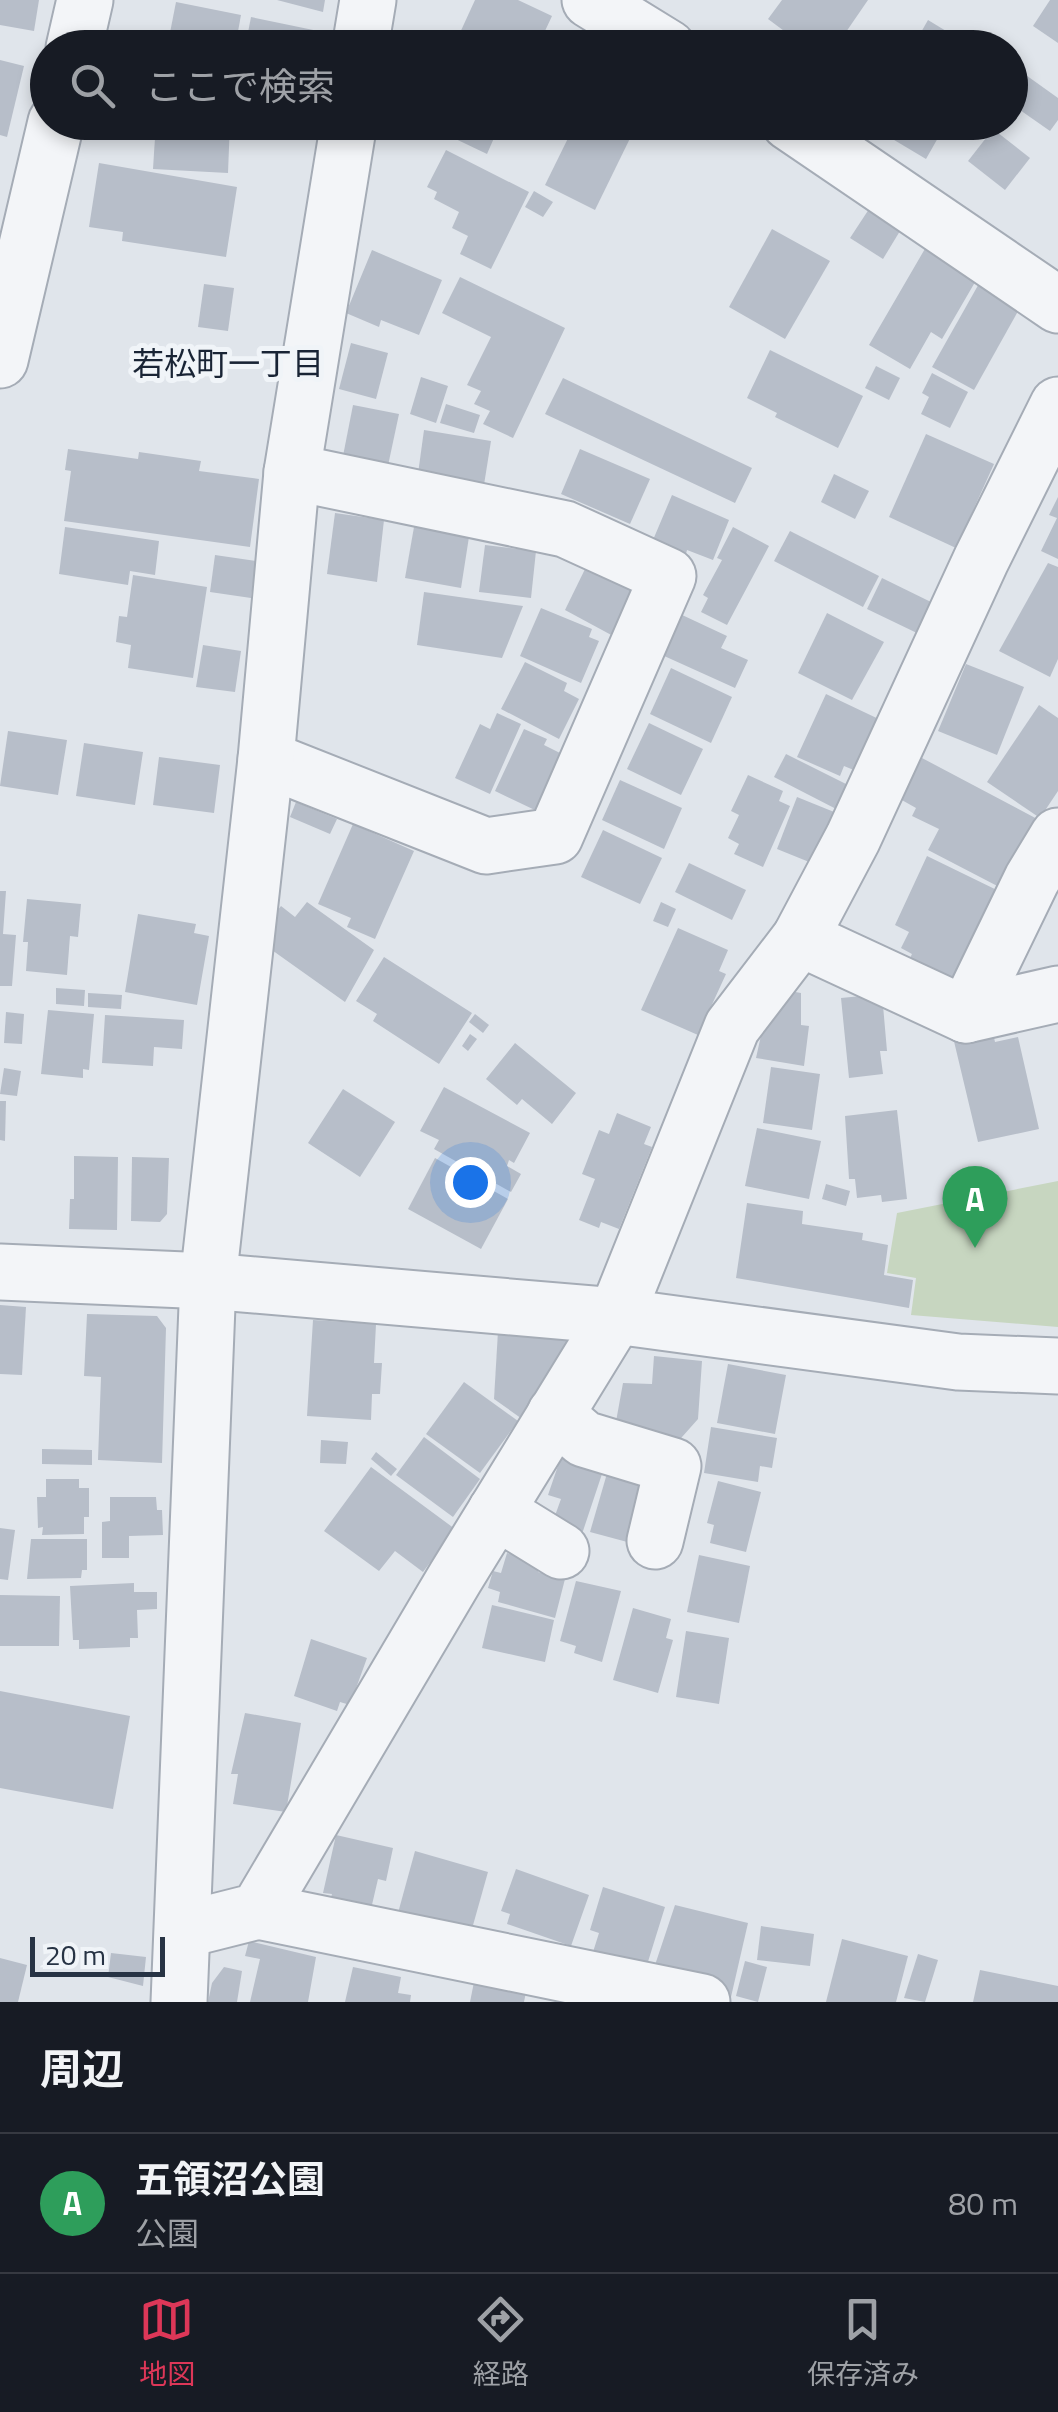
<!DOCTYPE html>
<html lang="ja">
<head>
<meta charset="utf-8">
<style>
	:root { --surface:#171b24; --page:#242831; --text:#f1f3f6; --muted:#9ea1a6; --line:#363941; --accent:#dd3758 }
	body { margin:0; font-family:"Titillium Web","Noto Sans JP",sans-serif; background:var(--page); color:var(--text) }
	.scale { position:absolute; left:30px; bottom:25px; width:135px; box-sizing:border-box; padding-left:10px; border:5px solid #273344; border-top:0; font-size:28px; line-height:35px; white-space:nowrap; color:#273344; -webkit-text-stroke:8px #f0f4f8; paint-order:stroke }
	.you { position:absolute; left:470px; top:1182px; width:35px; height:35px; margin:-25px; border:8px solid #fff; border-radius:50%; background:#1a73e8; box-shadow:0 0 0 15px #1a73e833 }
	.badge { display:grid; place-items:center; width:65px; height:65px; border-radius:50%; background:var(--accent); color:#fff; font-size:32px; font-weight:700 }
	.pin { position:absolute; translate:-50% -82px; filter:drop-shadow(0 2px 5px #0008) }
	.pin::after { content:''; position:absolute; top:52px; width:35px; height:30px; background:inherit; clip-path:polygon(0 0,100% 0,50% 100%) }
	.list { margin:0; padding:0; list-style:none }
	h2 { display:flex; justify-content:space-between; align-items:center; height:130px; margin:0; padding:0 40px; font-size:42px }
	h2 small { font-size:32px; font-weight:400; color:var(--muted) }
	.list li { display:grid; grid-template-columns:65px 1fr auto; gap:30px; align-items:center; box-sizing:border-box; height:140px; padding:0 40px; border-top:2px solid var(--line) }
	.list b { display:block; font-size:38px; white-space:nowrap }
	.list p { margin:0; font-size:32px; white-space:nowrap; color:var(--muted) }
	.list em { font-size:32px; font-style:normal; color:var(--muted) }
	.icon { flex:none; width:55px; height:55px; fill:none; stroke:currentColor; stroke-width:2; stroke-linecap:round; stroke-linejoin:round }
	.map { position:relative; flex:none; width:1058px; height:2002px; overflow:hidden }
	.search { position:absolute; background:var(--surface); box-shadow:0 5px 15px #0003; left:30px; right:30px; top:30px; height:110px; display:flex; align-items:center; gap:25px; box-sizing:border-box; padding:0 35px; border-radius:55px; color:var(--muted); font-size:38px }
	.sheet { height:270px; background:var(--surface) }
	nav { display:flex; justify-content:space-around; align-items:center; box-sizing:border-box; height:140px; border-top:2px solid var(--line); background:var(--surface); font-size:28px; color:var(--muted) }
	nav a { display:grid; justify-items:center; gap:5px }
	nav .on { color:var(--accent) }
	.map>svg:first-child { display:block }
	.green { fill:#c7d6c0 }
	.building { fill:#b7bec9 }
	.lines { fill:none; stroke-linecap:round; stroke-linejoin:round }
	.minor-casing { stroke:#a5acb6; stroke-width:59 }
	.minor { stroke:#f3f5f8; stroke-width:55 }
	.labels { text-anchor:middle; stroke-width:10; stroke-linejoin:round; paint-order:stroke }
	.neighbourhood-label { font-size:32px; fill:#192435; stroke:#f0f4f8 }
</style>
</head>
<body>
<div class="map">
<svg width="1058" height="2002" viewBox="0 0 1058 2002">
	<rect width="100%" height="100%" fill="#e0e5eb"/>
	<polygon class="green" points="1058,1181 1058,1327 911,1315 916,1278 887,1273 897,1213"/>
	<g class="building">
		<polygon points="0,0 39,0 34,31 0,25"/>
		<polygon points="277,0 325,0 323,12"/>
		<polygon points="475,0 518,0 552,16 537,48 453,48"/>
		<polygon points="782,0 868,0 835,48 807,48 768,19"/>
		<polygon points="1050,0 1058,0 1058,43 1033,26"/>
		<polygon points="176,2 241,15 235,48 167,48"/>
		<polygon points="251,17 323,32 319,48 245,48"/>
		<polygon points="928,20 974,48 912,48"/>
		<polygon points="0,60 24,66 7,137 0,135"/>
		<polygon points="1016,68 1058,98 1058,120 1050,131 1010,103 1010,75"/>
		<polygon points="156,122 230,122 228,173 153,169"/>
		<polygon points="420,122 501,122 487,154"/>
		<polygon points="576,122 638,122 595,210 545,185"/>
		<polygon points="864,122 947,122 926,159"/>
		<polygon points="993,129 1030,158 1005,190 968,161"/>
		<polygon points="446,150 529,192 491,269 460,254 468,236 452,228 459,212 434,199 437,192 427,187"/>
		<polygon points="99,163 237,187 226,257 122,241 123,232 89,227"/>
		<polygon points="534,191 553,202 543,217 525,207"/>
		<polygon points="871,206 903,226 883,259 850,238"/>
		<polygon points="772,229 830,261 785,339 729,307"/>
		<polygon points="926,247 978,277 942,339 931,332 910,369 869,345"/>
		<polygon points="372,250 442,280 419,335 381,320 379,327 346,313"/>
		<polygon points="460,277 565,328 513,438 483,424 490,411 474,404 481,391 467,385 491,337 442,313"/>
		<polygon points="981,280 1022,304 974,390 932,367"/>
		<polygon points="204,284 234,288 228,331 198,327"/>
		<polygon points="351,343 388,353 376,399 339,389"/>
		<polygon points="770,350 863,396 838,448 775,417 777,413 747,398"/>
		<polygon points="876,366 900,378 889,400 865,388"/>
		<polygon points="932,373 968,392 950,428 921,414 929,397 922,393"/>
		<polygon points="421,377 448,386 436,423 410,414"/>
		<polygon points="563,378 752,468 735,503 545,414"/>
		<polygon points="446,404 480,415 474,433 440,423"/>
		<polygon points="353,405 399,414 386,475 341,466"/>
		<polygon points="424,430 491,441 483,491 417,481"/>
		<polygon points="926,434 994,464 956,548 889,517"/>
		<polygon points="68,449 138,459 139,452 201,461 199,471 259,479 250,547 64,521 71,471 65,470"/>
		<polygon points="580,449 650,479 630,524 561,494"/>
		<polygon points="834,474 869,491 855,519 821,502"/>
		<polygon points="672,495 729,520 713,560 687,550 686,554 653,540"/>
		<polygon points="1058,497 1058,559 1041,551 1057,518 1049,515"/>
		<polygon points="335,513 384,520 377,582 327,574"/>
		<polygon points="65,527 159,541 155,575 130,571 128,585 59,574"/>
		<polygon points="414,527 469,537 461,588 405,578"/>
		<polygon points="733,527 769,546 727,625 701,612 708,598 703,595 722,560 717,558"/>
		<polygon points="790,531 879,576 863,607 774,561"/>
		<polygon points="485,545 536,551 531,598 479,592"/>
		<polygon points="215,555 256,561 251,598 210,592"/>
		<polygon points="1048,563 1058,567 1058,659 1050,677 999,651"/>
		<polygon points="587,565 633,590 615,637 565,610"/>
		<polygon points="133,575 207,587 193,678 128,668 131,645 116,642 119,616 127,617"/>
		<polygon points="882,578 933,603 919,634 867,609"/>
		<polygon points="424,592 523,606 502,658 417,645"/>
		<polygon points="541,608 592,629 589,637 599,641 581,683 520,656"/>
		<polygon points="827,613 884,642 852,700 798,673"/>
		<polygon points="680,614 727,636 721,648 748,660 735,688 662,655"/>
		<polygon points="203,645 241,651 235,692 196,687"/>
		<polygon points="525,662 567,683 564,691 579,699 559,739 501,709"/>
		<polygon points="966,664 1024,687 997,755 938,731"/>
		<polygon points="671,668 732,697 711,743 650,714"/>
		<polygon points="826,694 885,722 861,773 844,766 840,776 797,757"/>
		<polygon points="1039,705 1058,718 1058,791 1040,818 987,782"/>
		<polygon points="497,713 521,724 490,794 455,778 480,724 490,729"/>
		<polygon points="649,723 703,749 681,795 627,769"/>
		<polygon points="524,729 547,739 544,745 566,756 539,812 495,791"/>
		<polygon points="8,731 67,740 58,795 0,786"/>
		<polygon points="84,743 143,752 135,805 76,796"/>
		<polygon points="786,754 854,788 842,812 774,777"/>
		<polygon points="159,757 220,765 214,813 153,805"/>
		<polygon points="922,758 1041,821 1005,890 928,850 939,829 912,816 916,808 900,799"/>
		<polygon points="748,775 783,791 779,801 790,806 763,867 734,854 739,844 728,838 739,815 731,811"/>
		<polygon points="620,780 682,808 664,849 602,820"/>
		<polygon points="797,797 844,816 824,868 777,849"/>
		<polygon points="296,802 337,819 330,834 290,817"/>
		<polygon points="353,824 414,851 375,939 347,927 351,918 318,904"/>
		<polygon points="603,830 662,858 640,904 581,877"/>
		<polygon points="927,856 1005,894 957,995 906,966 912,954 901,948 909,932 895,925"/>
		<polygon points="689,863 746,890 732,920 675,892"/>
		<polygon points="0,891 6,891 3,934 16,935 12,986 0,986"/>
		<polygon points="27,899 81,904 78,937 70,936 67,975 26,971 28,942 23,942"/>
		<polygon points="307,902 374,950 345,1002 262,943 264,928 281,906 295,917"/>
		<polygon points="661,902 676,909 668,927 653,921"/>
		<polygon points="138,914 196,924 194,933 209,936 197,1005 125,992"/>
		<polygon points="678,928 728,950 719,971 726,974 698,1035 641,1010"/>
		<polygon points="384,957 472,1013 439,1064 373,1021 377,1014 356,1001"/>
		<polygon points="56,988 85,990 84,1006 56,1004"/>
		<polygon points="784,990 801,993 801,1025 809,1026 804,1066 756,1058 762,1031"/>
		<polygon points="88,993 122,995 121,1009 88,1007"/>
		<polygon points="882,994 887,1051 880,1051 883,1074 849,1078 841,998"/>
		<polygon points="48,1010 94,1014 89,1070 83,1069 83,1078 41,1074"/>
		<polygon points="6,1012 24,1014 22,1044 4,1043"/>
		<polygon points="475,1014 489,1025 483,1033 469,1022"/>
		<polygon points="105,1015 184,1020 182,1049 154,1047 153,1066 102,1063"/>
		<polygon points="991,1024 995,1042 1018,1037 1039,1129 978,1142 952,1033"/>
		<polygon points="470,1034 477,1039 468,1051 462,1046"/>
		<polygon points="515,1043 576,1093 552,1124 522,1099 517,1105 486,1079"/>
		<polygon points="771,1067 820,1074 812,1130 763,1123"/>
		<polygon points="4,1068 21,1071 17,1096 0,1094"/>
		<polygon points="444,1087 530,1133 514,1163 509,1160 507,1166 521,1174 511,1192 434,1149 439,1140 420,1131"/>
		<polygon points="343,1089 395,1122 360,1177 308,1143"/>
		<polygon points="0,1101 6,1101 5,1141 0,1140"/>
		<polygon points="897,1110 907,1199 882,1202 881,1195 857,1198 855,1179 849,1179 845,1116"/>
		<polygon points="617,1113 651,1127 644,1144 652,1147 619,1229 601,1222 599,1228 579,1220 595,1179 582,1174 599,1130 609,1134"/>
		<polygon points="757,1128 821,1141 809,1199 745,1186"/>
		<polygon points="74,1156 118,1157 117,1230 69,1229 70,1199 74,1199"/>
		<polygon points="132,1157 169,1158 167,1214 160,1222 131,1221"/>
		<polygon points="435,1158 508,1199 481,1249 408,1209"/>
		<polygon points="826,1184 850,1191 846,1206 822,1199"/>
		<polygon points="747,1203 803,1211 802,1224 863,1233 862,1240 888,1245 884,1275 913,1280 909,1308 736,1278"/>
		<polygon points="0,1305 26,1307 22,1375 0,1374"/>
		<polygon points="87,1314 157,1316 166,1328 162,1463 98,1460 101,1377 84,1376"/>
		<polygon points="313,1320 376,1324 374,1363 382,1363 380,1394 372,1394 371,1420 307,1416"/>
		<polygon points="498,1331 568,1336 568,1361 532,1426 494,1399"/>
		<polygon points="654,1356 702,1361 698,1419 674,1446 615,1427 623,1383 652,1384"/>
		<polygon points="728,1364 786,1375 775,1434 717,1423"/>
		<polygon points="464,1382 518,1421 480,1473 426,1434"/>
		<polygon points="711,1427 777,1438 772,1468 760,1466 758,1482 704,1473"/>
		<polygon points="424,1437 480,1479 453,1517 396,1475"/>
		<polygon points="321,1440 348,1442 346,1464 320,1463"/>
		<polygon points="42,1449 92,1450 92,1465 42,1464"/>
		<polygon points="376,1452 397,1469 391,1476 371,1459"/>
		<polygon points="562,1454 604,1468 582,1534 552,1524 561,1499 548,1495"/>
		<polygon points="371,1467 455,1529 423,1572 395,1551 379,1571 324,1531"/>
		<polygon points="608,1470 648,1481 631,1543 590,1532"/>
		<polygon points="46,1479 79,1479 79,1488 89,1488 89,1517 84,1517 84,1534 42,1535 43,1527 38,1528 37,1497 46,1497"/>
		<polygon points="718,1481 761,1492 746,1552 710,1543 714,1525 707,1523"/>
		<polygon points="110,1497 156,1497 157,1510 162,1510 163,1535 129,1536 129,1558 102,1558 102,1522 110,1521"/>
		<polygon points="0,1528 15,1530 8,1580 0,1579"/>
		<polygon points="31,1539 87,1539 87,1570 82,1570 81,1578 27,1579"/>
		<polygon points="507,1553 541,1563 538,1572 565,1579 555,1618 498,1602 500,1592 488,1588 493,1571 501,1573"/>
		<polygon points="699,1555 750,1566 739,1623 687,1612"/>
		<polygon points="576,1581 621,1591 602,1662 574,1653 576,1646 560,1641"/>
		<polygon points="134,1583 134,1592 157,1592 157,1609 137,1610 138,1638 130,1638 130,1647 79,1649 79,1640 73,1640 70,1586"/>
		<polygon points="0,1595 60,1596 59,1646 0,1646"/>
		<polygon points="492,1605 554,1620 545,1662 482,1648"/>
		<polygon points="633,1608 671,1619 666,1638 673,1640 658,1693 613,1680"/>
		<polygon points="686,1631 729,1638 719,1704 676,1697"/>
		<polygon points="311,1639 367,1658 350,1705 340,1702 337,1711 294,1696"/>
		<polygon points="0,1691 130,1716 113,1809 0,1788"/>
		<polygon points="245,1713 301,1723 286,1812 233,1804 238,1774 231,1774"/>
		<polygon points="336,1835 393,1848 386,1881 378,1879 368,1922 329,1904 332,1894 323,1893"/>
		<polygon points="415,1851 488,1872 468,1943 398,1913"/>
		<polygon points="516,1869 589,1895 571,1946 507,1924 510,1914 501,1911"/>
		<polygon points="603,1887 665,1907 642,1981 593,1952 599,1933 590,1930"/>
		<polygon points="675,1905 748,1923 731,1997 650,1980"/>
		<polygon points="761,1926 814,1934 810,1966 757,1960"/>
		<polygon points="842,1939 908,1956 896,2002 826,2002"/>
		<polygon points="249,1941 316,1957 308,2002 250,2002 260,1959 245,1956"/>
		<polygon points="111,1953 146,1957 143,1986 108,1977"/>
		<polygon points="918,1954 938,1960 925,2002 904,1998"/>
		<polygon points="0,1958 27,1965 18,2002 0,2002"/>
		<polygon points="745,1961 767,1967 758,2002 736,1996"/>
		<polygon points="224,1967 242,1971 237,2002 208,2002 212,1983"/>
		<polygon points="353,1967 401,1977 398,1993 411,1995 410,2002 345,2002"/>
		<polygon points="980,1970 1058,1986 1058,2002 973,2002"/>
		<polygon points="474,1982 526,1992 524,2002 470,2002"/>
	</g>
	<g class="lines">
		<g class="minor-casing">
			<g id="minor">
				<polyline points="590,0 668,48"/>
				<polyline points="74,48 85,0"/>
				<polyline points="360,48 368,0"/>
				<polyline points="789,122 1058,305"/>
				<polyline points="0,360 56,122"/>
				<polyline points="266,759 486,846 555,836 668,576 565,529 292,472"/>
				<polyline points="800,938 966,1015 1058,994"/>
				<polyline points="966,1015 1032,879 1058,836"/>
				<polyline points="0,1272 208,1281 616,1316 958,1362 1058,1366"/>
				<polyline points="555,1414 584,1439 673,1466 655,1541"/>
				<polyline points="496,1511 561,1551"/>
				<polyline points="258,1911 702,2002"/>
				<polyline points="183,1930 258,1911 455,1578 616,1316 732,1027 800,938 853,838 981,560 1058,405"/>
				<polyline points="179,2002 208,1281 266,759 292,472 349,122"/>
			</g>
		</g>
		<use href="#minor" class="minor"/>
	</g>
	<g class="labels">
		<g class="neighbourhood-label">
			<text x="228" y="375">若松町一丁目</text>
		</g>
	</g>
</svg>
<div class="scale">20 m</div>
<div class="you"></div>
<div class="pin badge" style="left:975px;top:1248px;background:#2e9e5b">A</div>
<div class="search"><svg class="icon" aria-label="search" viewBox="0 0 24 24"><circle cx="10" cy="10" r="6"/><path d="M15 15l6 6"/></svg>ここで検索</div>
</div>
<section class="sheet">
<h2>周辺<small></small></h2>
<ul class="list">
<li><span class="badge" style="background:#2e9e5b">A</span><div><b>五領沼公園</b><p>公園</p></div><em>80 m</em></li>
</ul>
</section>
<nav>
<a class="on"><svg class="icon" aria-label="map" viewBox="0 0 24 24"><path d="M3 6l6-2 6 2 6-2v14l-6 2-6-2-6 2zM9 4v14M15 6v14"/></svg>地図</a>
<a><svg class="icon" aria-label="directions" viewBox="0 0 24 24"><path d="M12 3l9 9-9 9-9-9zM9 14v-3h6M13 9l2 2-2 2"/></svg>経路</a>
<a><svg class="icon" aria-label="saved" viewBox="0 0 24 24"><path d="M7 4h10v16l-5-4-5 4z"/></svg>保存済み</a>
</nav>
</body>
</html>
